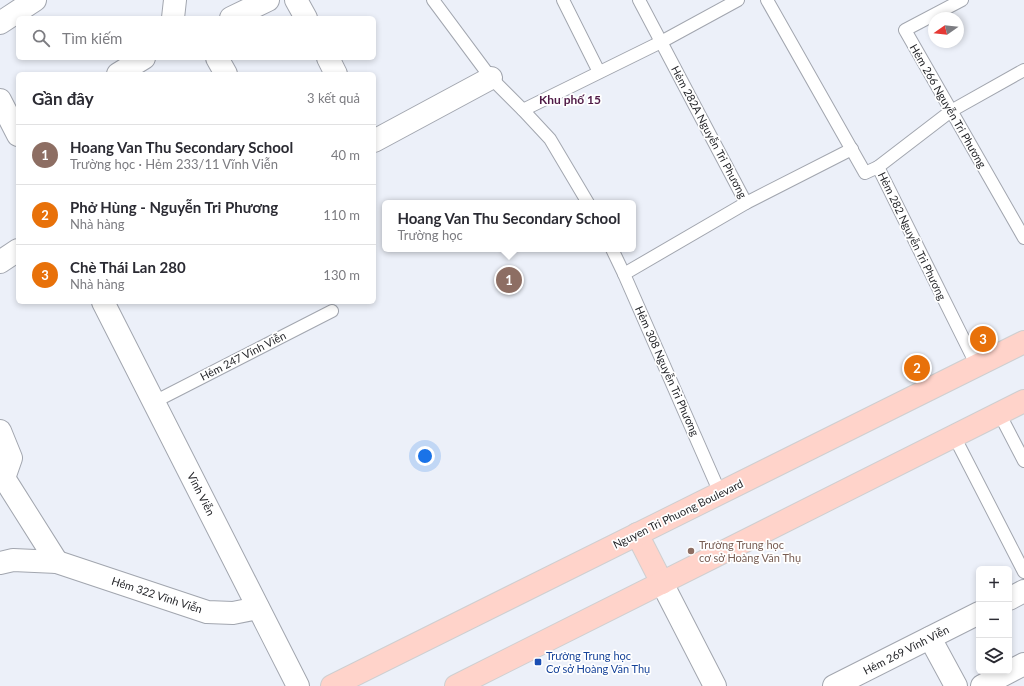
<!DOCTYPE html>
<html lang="vi">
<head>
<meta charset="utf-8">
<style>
	:root { --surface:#fff; --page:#f2f2f3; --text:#2b2b33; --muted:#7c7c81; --line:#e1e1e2; --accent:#0f766e }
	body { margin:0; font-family:Lato,sans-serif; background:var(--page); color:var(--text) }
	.controls { position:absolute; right:12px; bottom:12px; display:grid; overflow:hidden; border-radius:6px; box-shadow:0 2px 6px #0003 }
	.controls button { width:36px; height:36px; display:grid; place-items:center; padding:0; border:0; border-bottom:1px solid var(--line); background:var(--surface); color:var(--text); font:20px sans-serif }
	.compass { position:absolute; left:928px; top:12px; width:36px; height:36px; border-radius:50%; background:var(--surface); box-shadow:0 2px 6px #0003; rotate:256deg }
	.you { position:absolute; left:425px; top:456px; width:14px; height:14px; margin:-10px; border:3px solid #fff; border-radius:50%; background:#1a73e8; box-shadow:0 0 0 6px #1a73e833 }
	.badge { display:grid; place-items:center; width:26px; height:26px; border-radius:50%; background:var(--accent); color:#fff; font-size:13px; font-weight:700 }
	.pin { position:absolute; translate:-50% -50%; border:2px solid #fff; box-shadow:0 1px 4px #0006 }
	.popup { position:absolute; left:382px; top:200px; width:254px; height:52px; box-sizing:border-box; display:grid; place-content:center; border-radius:6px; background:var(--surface); filter:drop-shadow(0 1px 3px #0005); font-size:13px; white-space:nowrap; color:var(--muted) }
	.popup b { font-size:15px; color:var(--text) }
	.popup::after { content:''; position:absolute; left:50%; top:100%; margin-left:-8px; border:8px solid transparent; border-top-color:var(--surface) }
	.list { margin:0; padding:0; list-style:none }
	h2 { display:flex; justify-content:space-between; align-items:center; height:52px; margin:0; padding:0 16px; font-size:17px }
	h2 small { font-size:13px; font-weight:400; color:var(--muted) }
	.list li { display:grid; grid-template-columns:26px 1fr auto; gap:12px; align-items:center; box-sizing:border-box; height:60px; padding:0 16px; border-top:1px solid var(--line) }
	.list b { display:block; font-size:15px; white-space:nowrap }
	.list p { margin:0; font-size:13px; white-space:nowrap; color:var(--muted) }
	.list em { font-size:13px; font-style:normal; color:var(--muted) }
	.icon { flex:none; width:22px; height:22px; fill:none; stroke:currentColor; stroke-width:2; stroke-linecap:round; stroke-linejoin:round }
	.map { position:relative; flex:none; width:1024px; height:686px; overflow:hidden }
	.search { position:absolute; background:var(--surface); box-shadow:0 2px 6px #0003; left:16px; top:16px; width:360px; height:44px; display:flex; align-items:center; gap:10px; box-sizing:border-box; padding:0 14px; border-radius:6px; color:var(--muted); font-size:15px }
	.panel { position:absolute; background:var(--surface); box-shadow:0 2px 6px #0003; left:16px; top:72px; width:360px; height:232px; border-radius:6px }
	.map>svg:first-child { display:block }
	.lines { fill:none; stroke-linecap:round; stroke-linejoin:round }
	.lane-casing { stroke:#a2a6af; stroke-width:14 }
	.street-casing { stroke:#a2a6af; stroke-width:24 }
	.secondary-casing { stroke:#a2a6af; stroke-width:24 }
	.primary-casing { stroke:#cfcfd0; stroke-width:24 }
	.lane { stroke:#fff; stroke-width:12 }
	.street { stroke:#fff; stroke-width:22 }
	.secondary { stroke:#fff; stroke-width:22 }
	.primary { stroke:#ffd3ca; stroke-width:22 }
	.education-dot { fill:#8d6e63; stroke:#fff; stroke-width:1.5 }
	.transit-dot { fill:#1a4fb4; stroke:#fff; stroke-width:1.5 }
	.labels { text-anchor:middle; stroke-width:3.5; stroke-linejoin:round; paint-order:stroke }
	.street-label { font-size:11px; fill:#25262a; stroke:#fff }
	.education-label { font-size:11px; fill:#785e54; stroke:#fff; text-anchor:start }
	.transit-label { font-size:11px; fill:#164399; stroke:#fff; text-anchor:start }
	.neighbourhood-label { font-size:12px; font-weight:bold; fill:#4f1a46; stroke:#fff }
</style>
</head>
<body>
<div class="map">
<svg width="1024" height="686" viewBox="0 0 1024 686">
	<rect width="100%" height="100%" fill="#ecf0f9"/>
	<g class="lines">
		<g class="lane-casing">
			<g id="lane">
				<polyline points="433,0 491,78 523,110 550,139 588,203"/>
				<polyline points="563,0 599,72"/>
				<polyline points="639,0 746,203 852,149"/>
				<polyline points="767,0 865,173 878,167 977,366"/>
				<polyline points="962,0 905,30 1024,238"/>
				<polyline points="523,110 661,42 738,0"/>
				<polyline points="878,167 951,111 1024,70"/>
				<polyline points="612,249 624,274 720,493"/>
				<polyline points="624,274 746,203"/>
				<polyline points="154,402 332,311"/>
				<polyline points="999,413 1024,461"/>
				<polyline points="954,436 1024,572"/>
			</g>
		</g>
		<g class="street-casing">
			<g id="street">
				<polyline points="296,0 306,18"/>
				<polyline points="173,18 175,0"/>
				<polyline points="231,18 268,0"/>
				<polyline points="0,23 35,0"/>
				<polyline points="217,58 226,74"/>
				<polyline points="328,58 336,74"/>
				<polyline points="118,74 144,58"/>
				<polyline points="374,141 491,78"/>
				<polyline points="0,262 18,250"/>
				<polyline points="0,431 11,458 4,478"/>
				<polyline points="0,475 4,478 57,562"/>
				<polyline points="0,563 13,560 57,562 207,612 233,613 258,608"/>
				<polyline points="662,583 715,686"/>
				<polyline points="1009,599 1024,591"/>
				<polyline points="930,638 956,686"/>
				<polyline points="834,686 979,613"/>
				<polyline points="982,686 1024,664"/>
			</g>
		</g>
		<g class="secondary-casing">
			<g id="secondary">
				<polyline points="0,100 18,135"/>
				<polyline points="103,302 298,686"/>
			</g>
		</g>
		<g class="primary-casing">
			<g id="primary">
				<polyline points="637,534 662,583"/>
				<polyline points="332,686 1024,342"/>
				<polyline points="456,686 1024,401"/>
			</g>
		</g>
		<use href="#lane" class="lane"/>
		<use href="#street" class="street"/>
		<use href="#secondary" class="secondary"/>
		<use href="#primary" class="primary"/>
	</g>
	<circle class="education-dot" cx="691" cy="551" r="4"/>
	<rect class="transit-dot" x="534" y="658" width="8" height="8" rx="2"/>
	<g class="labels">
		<g class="street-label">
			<text transform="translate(948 106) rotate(60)" y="4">Hẻm 266 Nguyễn Tri Phương</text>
			<text transform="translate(709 132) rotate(62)" y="4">Hẻm 282A Nguyễn Tri Phương</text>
			<text transform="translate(912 236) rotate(64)" y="4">Hẻm 282 Nguyễn Tri Phương</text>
			<text transform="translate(243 356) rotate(-27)" y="4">Hẻm 247 Vĩnh Viễn</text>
			<text transform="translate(667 371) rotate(66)" y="4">Hẻm 308 Nguyễn Tri Phương</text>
			<text transform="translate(201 494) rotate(63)" y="4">Vĩnh Viễn</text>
			<text transform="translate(678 514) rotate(-26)" y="4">Nguyen Tri Phuong Boulevard</text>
			<text transform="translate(157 595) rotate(18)" y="4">Hẻm 322 Vĩnh Viễn</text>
			<text transform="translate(906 650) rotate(-27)" y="4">Hẻm 269 Vĩnh Viễn</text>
		</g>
		<g class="education-label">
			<text x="699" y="549">Trường Trung học<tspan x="699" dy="13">cơ sở Hoàng Văn Thụ</tspan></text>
		</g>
		<g class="transit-label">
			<text x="546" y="660">Trường Trung học<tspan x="546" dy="13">Cơ sở Hoàng Văn Thụ</tspan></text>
		</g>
		<g class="neighbourhood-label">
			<text x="570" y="104">Khu phố 15</text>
		</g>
	</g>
</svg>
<div class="controls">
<button>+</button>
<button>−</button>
<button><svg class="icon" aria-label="layers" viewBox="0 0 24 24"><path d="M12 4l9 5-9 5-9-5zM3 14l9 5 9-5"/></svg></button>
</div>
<svg class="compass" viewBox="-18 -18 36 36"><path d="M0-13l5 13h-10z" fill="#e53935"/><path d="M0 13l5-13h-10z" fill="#7c7c81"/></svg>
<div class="you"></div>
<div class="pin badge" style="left:509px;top:280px;background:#8d6e63">1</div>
<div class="popup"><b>Hoang Van Thu Secondary School</b>Trường học</div>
<div class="pin badge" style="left:917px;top:368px;background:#e8710a">2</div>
<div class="pin badge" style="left:983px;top:339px;background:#e8710a">3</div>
<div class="search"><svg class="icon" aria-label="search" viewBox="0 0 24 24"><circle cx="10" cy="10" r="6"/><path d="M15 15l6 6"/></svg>Tìm kiếm</div>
<section class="panel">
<h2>Gần đây<small>3 kết quả</small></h2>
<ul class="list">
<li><span class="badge" style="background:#8d6e63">1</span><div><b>Hoang Van Thu Secondary School</b><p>Trường học · Hẻm 233/11 Vĩnh Viễn</p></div><em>40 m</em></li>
<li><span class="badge" style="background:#e8710a">2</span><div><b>Phở Hùng - Nguyễn Tri Phương</b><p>Nhà hàng</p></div><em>110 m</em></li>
<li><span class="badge" style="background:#e8710a">3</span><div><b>Chè Thái Lan 280</b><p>Nhà hàng</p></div><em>130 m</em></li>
</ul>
</section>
</div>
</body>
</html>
